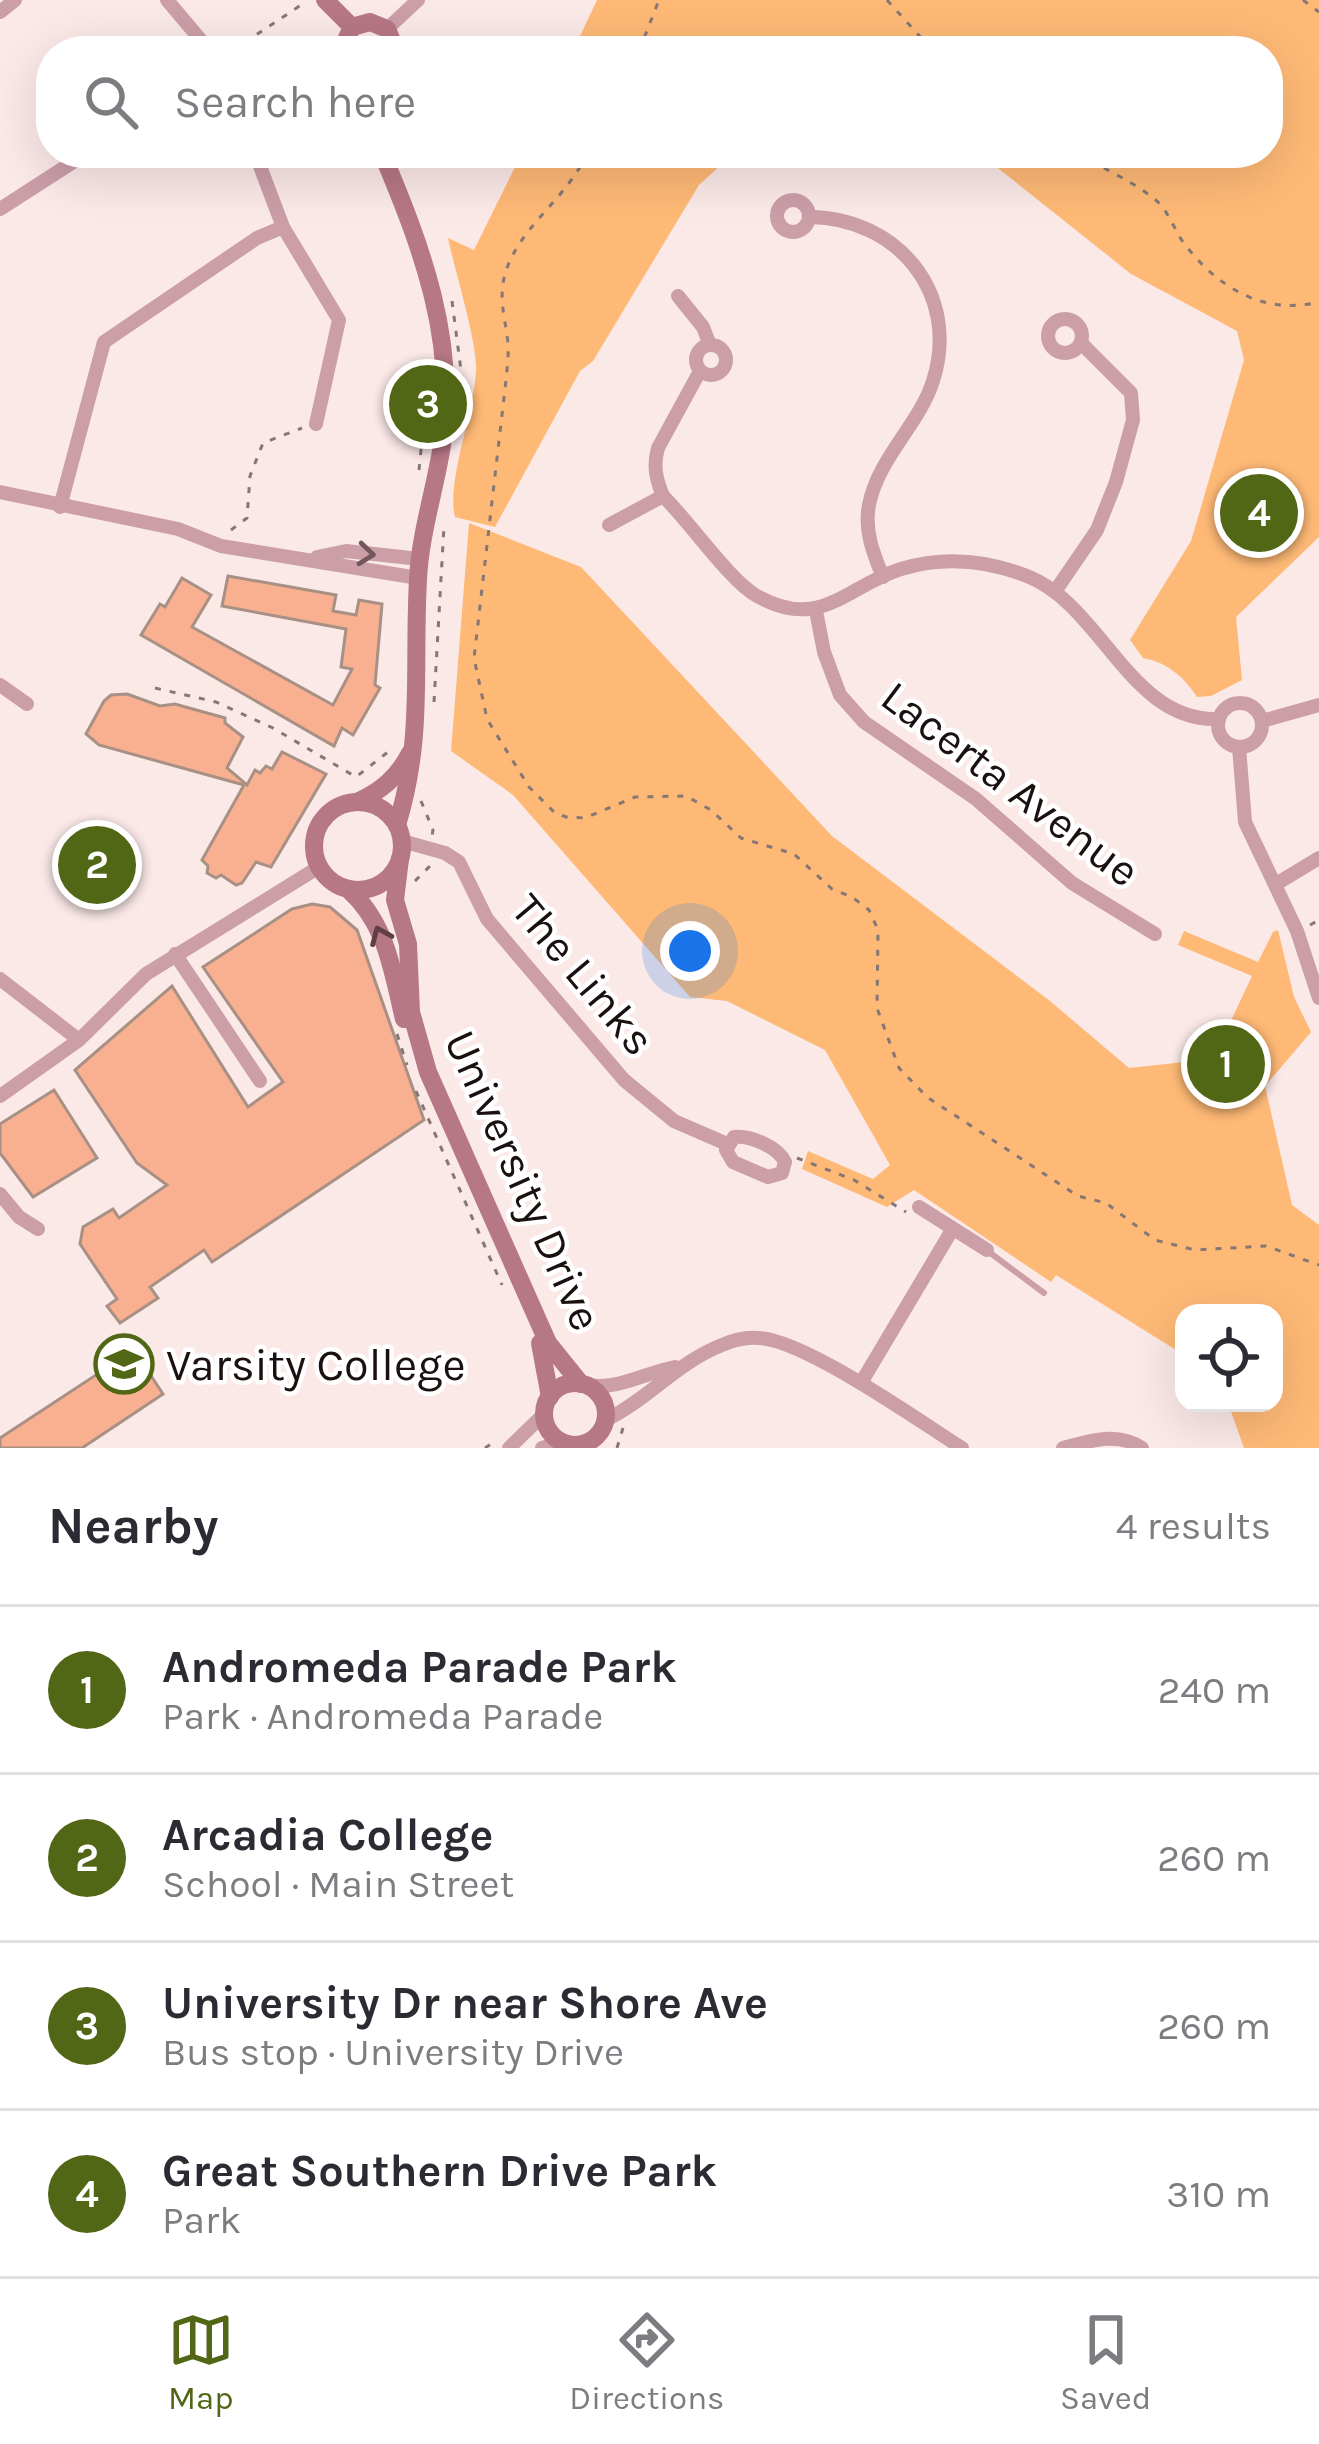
<!DOCTYPE html>
<html lang="en">
<head>
<meta charset="utf-8">
<style>
	:root { --surface:#fff; --page:#f7f7f7; --text:#2b2b33; --muted:#7c7c81; --line:#e1e1e2; --accent:#516716 }
	body { margin:0; font-family:Karla,sans-serif; background:var(--page); color:var(--text) }
	.controls { position:absolute; right:36px; bottom:36px; display:grid; overflow:hidden; border-radius:24px; box-shadow:0 12px 48px #0002 }
	.controls button { width:108px; height:108px; display:grid; place-items:center; padding:0; border:0; border-bottom:3px solid var(--line); background:var(--surface); color:var(--text); font:60px sans-serif }
	.you { position:absolute; left:690px; top:951px; width:42px; height:42px; margin:-30px; border:9px solid #fff; border-radius:50%; background:#1a73e8; box-shadow:0 0 0 18px #1a73e833 }
	.badge { display:grid; place-items:center; width:78px; height:78px; border-radius:50%; background:var(--accent); color:#fff; font-size:39px; font-weight:700 }
	.pin { position:absolute; translate:-50% -50%; border:6px solid #fff; box-shadow:0 3px 12px #0006 }
	.list { margin:0; padding:0; list-style:none }
	h2 { display:flex; justify-content:space-between; align-items:center; height:156px; margin:0; padding:0 48px; font-size:51px }
	h2 small { font-size:39px; font-weight:400; color:var(--muted) }
	.list li { display:grid; grid-template-columns:78px 1fr auto; gap:36px; align-items:center; box-sizing:border-box; height:168px; padding:0 48px; border-top:3px solid var(--line) }
	.list b { display:block; font-size:45px; white-space:nowrap }
	.list p { margin:0; font-size:39px; white-space:nowrap; color:var(--muted) }
	.list em { font-size:39px; font-style:normal; color:var(--muted) }
	.icon { flex:none; width:66px; height:66px; fill:none; stroke:currentColor; stroke-width:2; stroke-linecap:round; stroke-linejoin:round }
	.map { position:relative; flex:none; width:1319px; height:1448px; overflow:hidden }
	.search { position:absolute; background:var(--surface); box-shadow:0 12px 48px #0002; left:36px; right:36px; top:36px; height:132px; display:flex; align-items:center; gap:30px; box-sizing:border-box; padding:0 42px; border-radius:48px; color:var(--muted); font-size:45px }
	.sheet { height:828px; background:var(--surface) }
	nav { display:flex; justify-content:space-around; align-items:center; box-sizing:border-box; height:168px; border-top:3px solid var(--line); background:var(--surface); font-size:33px; color:var(--muted) }
	nav a { display:grid; justify-items:center; gap:6px }
	nav .on { color:var(--accent) }
	.map>svg:first-child { display:block }
	.green { fill:#feb976 }
	.building { fill:#f9b091; stroke:#a89085; stroke-width:3 }
	.lines { fill:none; stroke-linecap:round; stroke-linejoin:round }
	.path { stroke:#847776; stroke-width:3; stroke-dasharray:6 9; stroke-linecap:butt }
	.lane { stroke:#cb9ea8; stroke-width:6 }
	.street { stroke:#cb9ea8; stroke-width:14 }
	.secondary { stroke:#b67786; stroke-width:18 }
	.oneway { stroke:#72575c }
	.oneway2 { stroke:#603e45 }
	.labels { text-anchor:middle; stroke-width:9; stroke-linejoin:round; paint-order:stroke }
	.street-label { font-size:45px; fill:#19100f; stroke:#fff }
	.poi-label { font-size:45px; fill:#19100f; stroke:#fff; text-anchor:start }
</style>
</head>
<body>
<div class="map">
<svg width="1319" height="1448" viewBox="0 0 1319 1448">
	<rect width="100%" height="100%" fill="#fbe9e8"/>
	<g class="green">
		<path d="M597 0H1319V537L1236 617 1242 680 1211 696 1197 697C1185 678 1167 662 1143 658L1130 640 1191 541 1244 360 1237 331 1131 274 979 153H1268V51H573Z"/>
		<path d="M522 153H734L699 185 593 361 580 371 495 527 455 517C446 481 475 412 476 368 476 337 455 272 448 238L474 250Z"/>
		<polygon points="469,523 581,567 832,836 1050,1001 1129,1068 1213,1059 1252,976 1178,945 1184,931 1258,962 1273,932 1278,930 1294,997 1311,1032 1265,1086 1292,1205 1319,1225 1319,1448 1244,1448 1228,1403 1274,1403 1274,1313 1184,1313 1184,1355 1056,1275 1051,1282 914,1190 887,1207 802,1169 808,1151 873,1179 890,1165 825,1050 727,1001 690,997 513,795 451,751"/>
	</g>
	<g class="building">
		<polygon points="228,576 336,595 333,611 356,615 359,600 382,604 375,685 380,688 353,735 342,728 334,746 141,635 160,604 165,607 182,578 211,595 192,627 333,705 352,669 341,667 346,629 222,606"/>
		<polygon points="127,694 160,706 175,704 225,718 225,723 243,737 227,768 247,785 255,770 260,773 266,766 272,769 282,752 326,774 271,867 256,862 242,883 236,885 221,875 216,878 207,873 208,866 202,860 244,785 99,745 86,734 104,701 111,695"/>
		<polygon points="312,904 330,907 357,930 424,1120 212,1262 204,1250 150,1287 158,1298 120,1323 107,1306 117,1299 80,1244 83,1227 113,1209 119,1218 167,1185 137,1163 75,1070 172,986 248,1107 283,1082 203,967 292,909"/>
		<polygon points="54,1090 97,1158 33,1197 0,1153 0,1124"/>
		<polygon points="134,1350 163,1394 82,1448 0,1448 0,1438"/>
	</g>
	<g class="lines">
		<g class="path">
			<polyline points="887,0 933,51"/>
			<polyline points="1303,0 1319,12"/>
			<polyline points="232,51 304,3"/>
			<polyline points="639,51 659,0"/>
			<path d="M587 153C569 196 523 224 507 268 497 295 505 316 508 343 509 355 507 368 506 380L474 658 487 719 529 787 554 812 566 817 585 818 635 797 686 796 711 810 741 838 794 854 832 889 852 897 869 910 878 930 877 1008 899 1068 927 1097 1078 1196 1106 1203 1155 1240 1195 1250 1266 1246 1319 1265"/>
			<path d="M1078 153C1103 169 1135 182 1158 202 1169 213 1174 229 1183 242 1216 286 1262 316 1319 302"/>
			<polyline points="452,301 463,386"/>
			<polyline points="419,470 427,390"/>
			<polyline points="231,530 247,518 250,476 263,443 302,428"/>
			<polyline points="155,688 216,702 273,728 356,777 393,748"/>
			<polyline points="434,702 444,526"/>
			<polyline points="421,801 433,830 432,836"/>
			<polyline points="415,881 432,864"/>
			<polyline points="1310,925 1319,920"/>
			<polyline points="397,1034 407,1065"/>
			<polyline points="416,1091 502,1285"/>
			<polyline points="797,1158 854,1180 906,1212"/>
			<polyline points="485,1448 497,1440"/>
			<polyline points="617,1448 623,1428"/>
		</g>
		<polyline class="lane" points="989,1252 1044,1293"/>
		<g class="street">
			<polyline points="167,0 210,51"/>
			<polyline points="0,12 15,0"/>
			<polyline points="387,29 418,0"/>
			<polyline points="255,153 283,227 339,320 316,424"/>
			<circle cx="793" cy="216" r="16"/>
			<polyline points="0,209 87,153"/>
			<path d="M810 217C897 218 961 293 933 381 919 425 878 458 869 505 864 530 873 553 883 577"/>
			<polyline points="678,296 703,327 710,345"/>
			<circle cx="1065" cy="336" r="17"/>
			<circle cx="711" cy="360" r="15"/>
			<path d="M700 371 658 448C653 466 656 479 663 496 689 521 730 581 757 596 821 632 846 586 901 569 944 556 986 560 1027 576 1102 605 1130 723 1219 719"/>
			<polyline points="0,492 178,529 221,546 418,578"/>
			<polyline points="60,507 104,342 257,238 283,227"/>
			<polyline points="609,525 663,496"/>
			<polyline points="317,557 346,551 420,559"/>
			<polyline points="1056,590 1097,530 1116,482 1133,420 1131,393 1081,343"/>
			<polyline points="816,611 824,652 840,695 864,722 976,799 1072,883 1155,934"/>
			<polyline points="0,685 27,704"/>
			<circle cx="1240" cy="725" r="22"/>
			<polyline points="1262,721 1319,705"/>
			<polyline points="1239,747 1245,822 1297,931 1319,998"/>
			<polyline points="402,841 445,853 459,862 487,919 624,1080 674,1121 727,1144"/>
			<polyline points="1276,884 1319,858"/>
			<polyline points="175,954 260,1081"/>
			<polyline points="0,979 79,1040"/>
			<polyline points="0,1096 79,1040 146,974 319,867"/>
			<path d="M734 1137C750 1135 778 1147 785 1162L782 1173 768 1177 733 1162 726 1150Z"/>
			<polyline points="0,1194 19,1217 38,1229"/>
			<polyline points="919,1207 987,1250"/>
			<polyline points="861,1383 952,1230"/>
			<path d="M587 1385C619 1390 644 1373 675 1367"/>
			<path d="M606 1420C647 1400 678 1362 722 1345 733 1340 747 1337 759 1338 805 1340 919 1421 962 1448"/>
			<polyline points="509,1448 544,1414"/>
			<polyline points="542,1448 561,1442"/>
			<path d="M1063 1448C1090 1441 1117 1431 1142 1448"/>
		</g>
		<g class="secondary">
			<polyline points="325,0 352,27"/>
			<polyline points="341,51 352,27 370,22 387,29 396,51"/>
			<path d="M382 153C422 248 457 340 442 445 435 490 420 534 418 580 413 669 424 737 397 825"/>
			<circle cx="358" cy="846" r="44"/>
			<path d="M357 802C381 791 398 777 410 753"/>
			<polyline points="400,859 395,900 408,944 411,1012 428,1072 548,1343 581,1384"/>
			<path d="M348 889C387 924 392 970 404 1019"/>
			<polyline points="540,1343 550,1397"/>
			<circle cx="575" cy="1414" r="31"/>
		</g>
	</g>
	<defs><path id="oneway-chevron" d="M-2-3.5L2.5 0L-2 3.5" fill="none" stroke-width="1.6" stroke-linecap="round" stroke-linejoin="round" transform="scale(3)"/></defs>
	<use class="oneway" href="#oneway-chevron" transform="translate(366 554) rotate(6)"/>
	<use class="oneway2" href="#oneway-chevron" transform="translate(380 935) rotate(-113)"/>
	<defs>
		<g id="school-ring" transform="scale(3)"><circle r="9.5" fill="#fff" stroke="#516716" stroke-width="1.5"/><path d="M0-5L7-2L0 1L-7-2ZM-4 1L0 2.5L4 1V4Q0 6-4 4Z" fill="#516716"/></g>
	</defs>
	<g fill-rule="evenodd">
		<use href="#school-ring" x="124" y="1364"/>
	</g>
	<g class="labels">
		<g class="street-label">
			<text transform="translate(1011 783) rotate(37)" y="16">Lacerta Avenue</text>
			<text transform="translate(584 974) rotate(50)" y="16">The Links</text>
			<text transform="translate(524 1180) rotate(66)" y="16">University Drive</text>
		</g>
		<g class="poi-label">
			<text x="166" y="1380">Varsity College</text>
		</g>
	</g>
</svg>
<div class="controls">
<button><svg class="icon" aria-label="locate" viewBox="0 0 24 24"><circle cx="12" cy="12" r="6"/><path d="M12 2v4M12 18v4M2 12h4M18 12h4"/></svg></button>
</div>
<div class="you"></div>
<div class="pin badge" style="left:1226px;top:1064px">1</div>
<div class="pin badge" style="left:97px;top:865px">2</div>
<div class="pin badge" style="left:428px;top:404px">3</div>
<div class="pin badge" style="left:1259px;top:513px">4</div>
<div class="search"><svg class="icon" aria-label="search" viewBox="0 0 24 24"><circle cx="10" cy="10" r="6"/><path d="M15 15l6 6"/></svg>Search here</div>
</div>
<section class="sheet">
<h2>Nearby<small>4 results</small></h2>
<ul class="list">
<li><span class="badge">1</span><div><b>Andromeda Parade Park</b><p>Park · Andromeda Parade</p></div><em>240 m</em></li>
<li><span class="badge">2</span><div><b>Arcadia College</b><p>School · Main Street</p></div><em>260 m</em></li>
<li><span class="badge">3</span><div><b>University Dr near Shore Ave</b><p>Bus stop · University Drive</p></div><em>260 m</em></li>
<li><span class="badge">4</span><div><b>Great Southern Drive Park</b><p>Park</p></div><em>310 m</em></li>
</ul>
</section>
<nav>
<a class="on"><svg class="icon" aria-label="map" viewBox="0 0 24 24"><path d="M3 6l6-2 6 2 6-2v14l-6 2-6-2-6 2zM9 4v14M15 6v14"/></svg>Map</a>
<a><svg class="icon" aria-label="directions" viewBox="0 0 24 24"><path d="M12 3l9 9-9 9-9-9zM9 14v-3h6M13 9l2 2-2 2"/></svg>Directions</a>
<a><svg class="icon" aria-label="saved" viewBox="0 0 24 24"><path d="M7 4h10v16l-5-4-5 4z"/></svg>Saved</a>
</nav>
</body>
</html>
